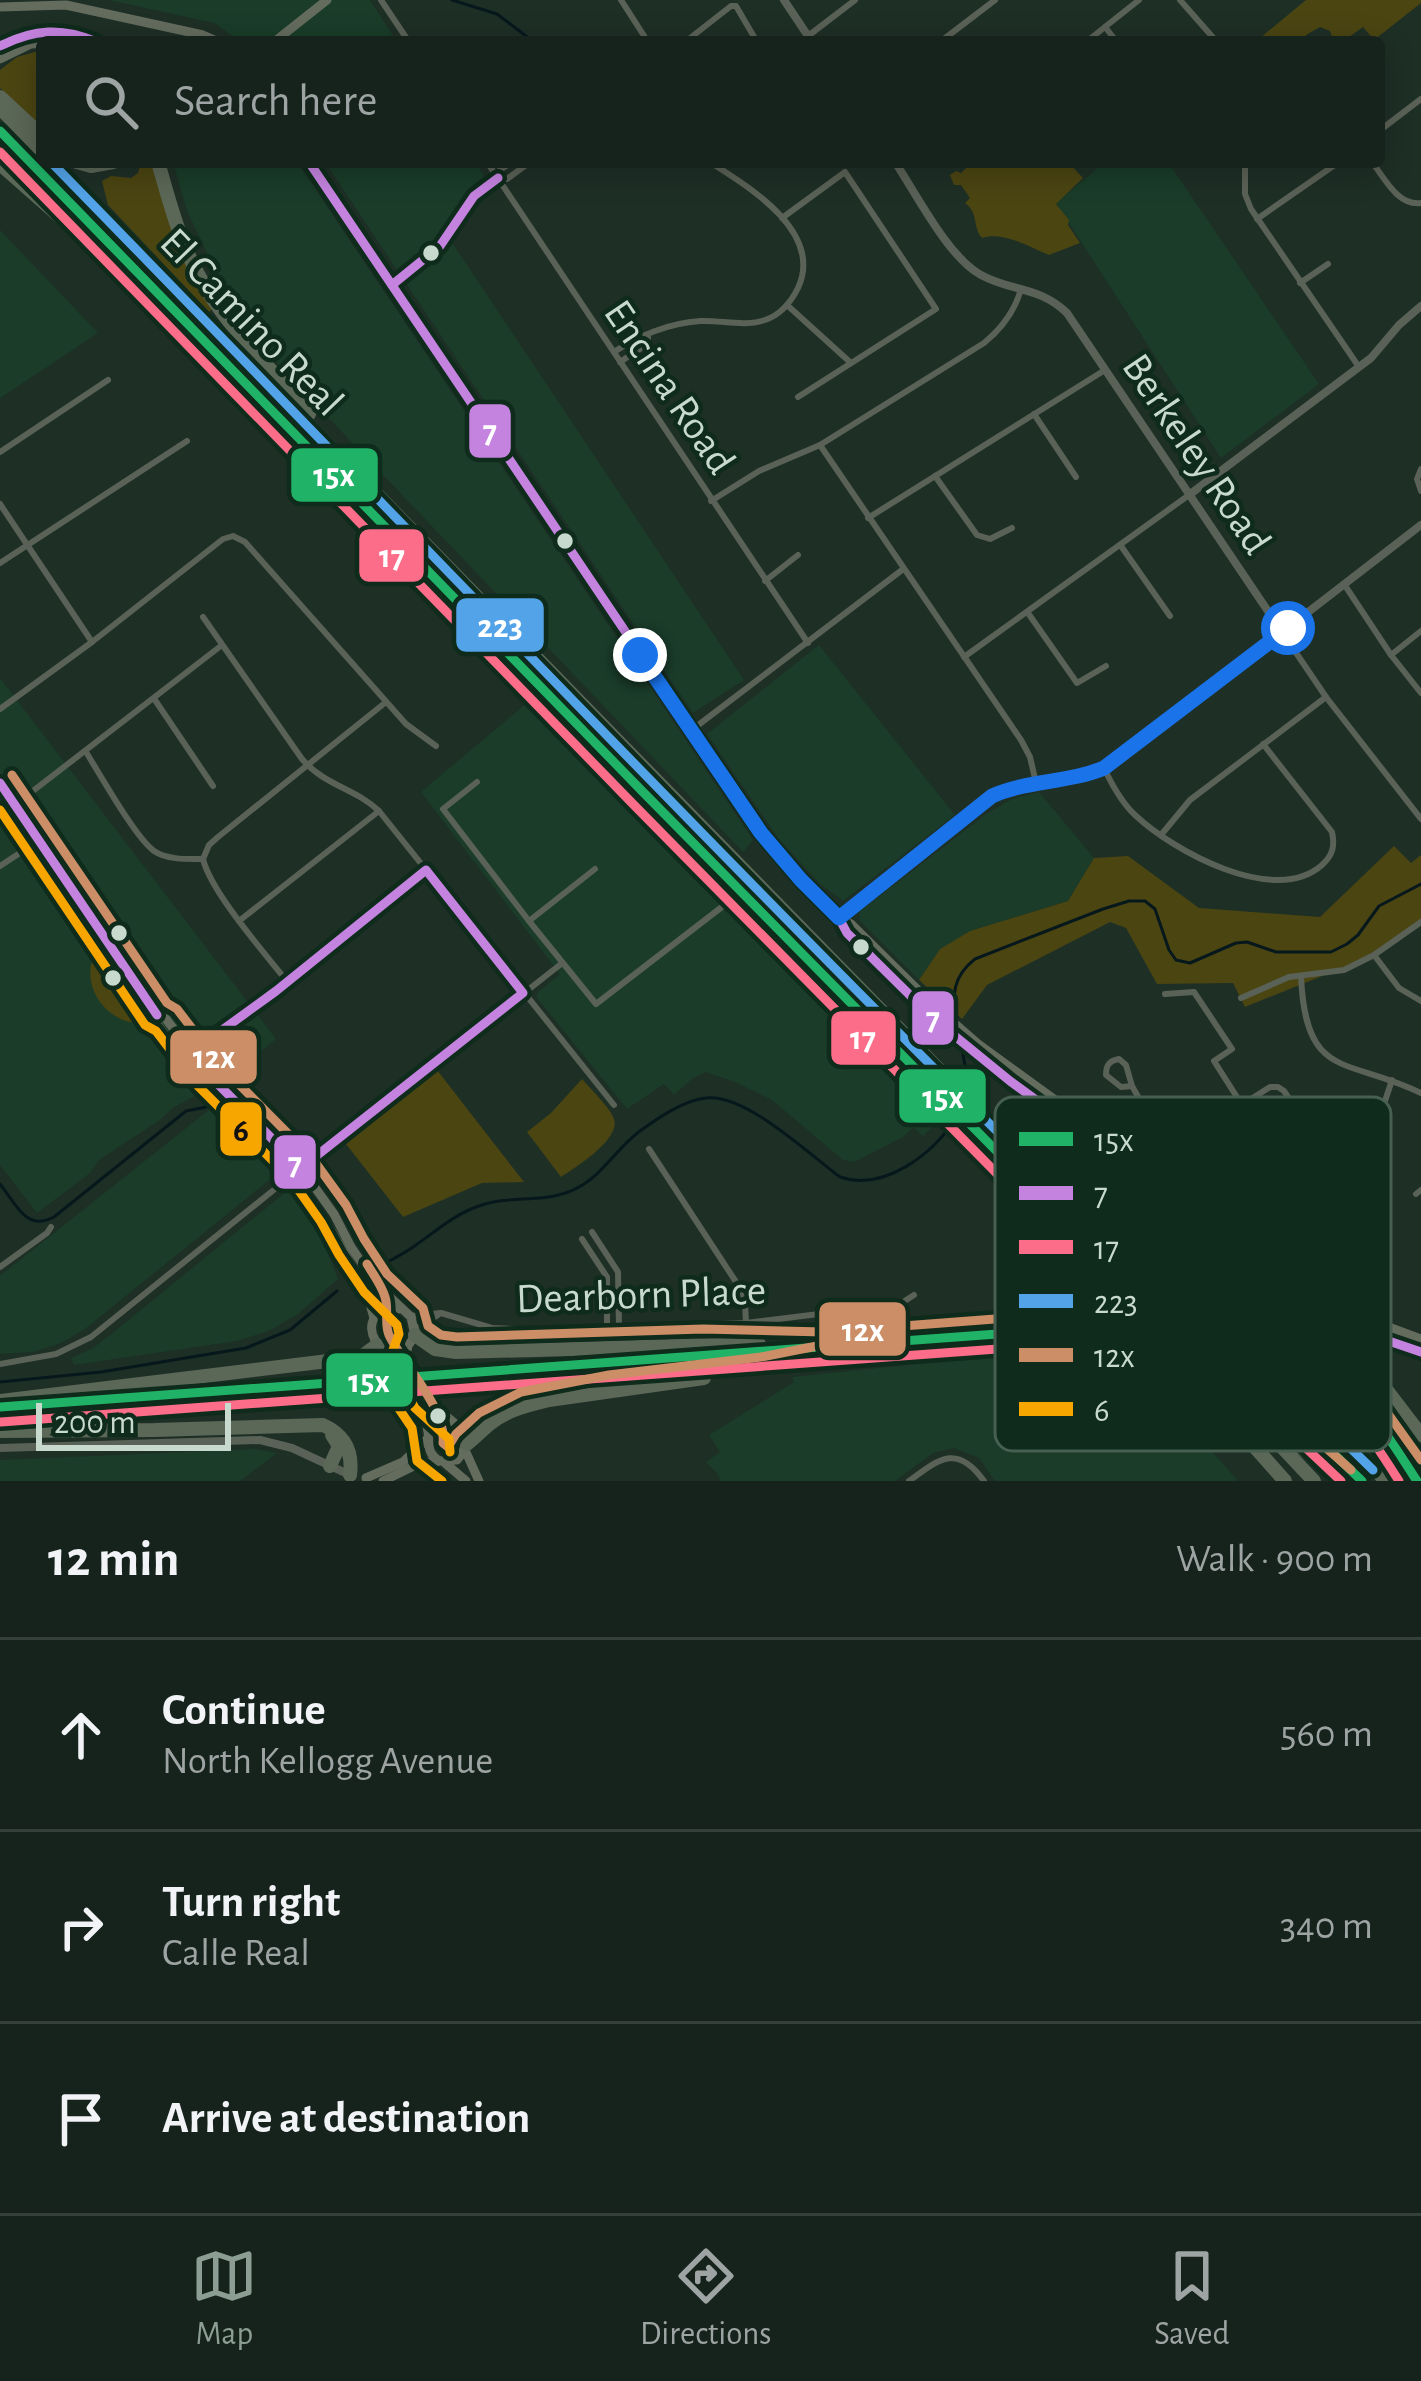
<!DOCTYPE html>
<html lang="en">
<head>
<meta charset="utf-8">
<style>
	:root { --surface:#16231c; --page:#232f29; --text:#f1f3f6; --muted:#9ea4a3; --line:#35403b; --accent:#8c9e93 }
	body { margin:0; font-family:"Alegreya Sans",sans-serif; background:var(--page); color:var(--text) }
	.scale { position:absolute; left:36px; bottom:30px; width:195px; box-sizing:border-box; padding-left:12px; border:6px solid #c8d9ce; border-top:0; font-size:33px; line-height:42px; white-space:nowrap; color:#c8d9ce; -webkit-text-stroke:9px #0e2b1b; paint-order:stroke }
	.stop { position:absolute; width:36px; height:36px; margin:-27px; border:9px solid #1a73e8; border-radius:50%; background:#fff }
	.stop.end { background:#1a73e8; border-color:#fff; box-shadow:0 3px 12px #0008 }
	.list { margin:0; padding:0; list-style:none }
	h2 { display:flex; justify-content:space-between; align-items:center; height:156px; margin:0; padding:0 48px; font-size:51px }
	h2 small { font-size:39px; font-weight:400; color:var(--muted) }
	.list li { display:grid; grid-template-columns:78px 1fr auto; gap:36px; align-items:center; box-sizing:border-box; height:192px; padding:0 48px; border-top:3px solid var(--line) }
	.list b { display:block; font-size:45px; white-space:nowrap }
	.list p { margin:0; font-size:39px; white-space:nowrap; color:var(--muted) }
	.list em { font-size:39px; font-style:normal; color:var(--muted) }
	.icon { flex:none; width:66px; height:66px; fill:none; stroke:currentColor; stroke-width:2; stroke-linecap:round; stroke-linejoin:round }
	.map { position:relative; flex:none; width:1421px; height:1481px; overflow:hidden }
	.search { position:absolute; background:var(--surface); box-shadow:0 6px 30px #0003; left:36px; right:36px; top:36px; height:132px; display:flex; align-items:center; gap:30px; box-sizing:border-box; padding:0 42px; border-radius:12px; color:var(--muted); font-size:45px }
	.sheet { height:732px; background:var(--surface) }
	nav { display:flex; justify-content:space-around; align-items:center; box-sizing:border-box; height:168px; border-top:3px solid var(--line); background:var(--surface); font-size:33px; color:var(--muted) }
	nav a { display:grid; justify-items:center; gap:6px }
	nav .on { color:var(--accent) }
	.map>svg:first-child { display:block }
	.built { fill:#1a3c29 }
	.green { fill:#4b4512 }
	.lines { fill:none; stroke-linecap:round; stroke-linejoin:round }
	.stream { stroke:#07181c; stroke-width:3 }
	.minor { stroke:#5a6156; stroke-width:6 }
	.tertiary { stroke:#5a6156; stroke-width:8 }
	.secondary { stroke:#646c5e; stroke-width:9 }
	.motorway { stroke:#5b6757; stroke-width:14 }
	.motorway-bridge { stroke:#5b6757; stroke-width:14 }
	.bus-1-casing { stroke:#0e2b1b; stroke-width:18 }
	.bus-2-casing { stroke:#0e2b1b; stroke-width:18 }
	.bus-3-casing { stroke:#0e2b1b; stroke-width:18 }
	.bus-4-casing { stroke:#0e2b1b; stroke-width:18 }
	.bus-5-casing { stroke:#0e2b1b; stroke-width:18 }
	.bus-6-casing { stroke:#0e2b1b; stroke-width:18 }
	.bus-1 { stroke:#20b267; stroke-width:9 }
	.bus-2 { stroke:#c483df; stroke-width:9 }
	.bus-3 { stroke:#fb6d88; stroke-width:9 }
	.bus-4 { stroke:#53a3e8; stroke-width:9 }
	.bus-5 { stroke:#cb8e66; stroke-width:9 }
	.bus-6 { stroke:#f7a600; stroke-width:9 }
	.route { stroke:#1a73e8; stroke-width:15 }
	.bus-dot { fill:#c8d9ce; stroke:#0e2b1b; stroke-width:4.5 }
	.labels { text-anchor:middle; stroke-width:9; stroke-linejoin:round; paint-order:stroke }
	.street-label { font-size:42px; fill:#c8d9ce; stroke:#0e2b1b }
	.key { fill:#0e2b1b; stroke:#465f51; stroke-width:3 }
	.key-label { font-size:33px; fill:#c8d9ce }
	.line-badge { stroke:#0e2b1b; stroke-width:4.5 }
	.badge-label { font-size:33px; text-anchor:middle; font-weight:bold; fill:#fff }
	.pale-badge-label { font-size:33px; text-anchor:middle; font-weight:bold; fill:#111 }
</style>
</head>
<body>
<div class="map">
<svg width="1421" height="1481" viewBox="0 0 1421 1481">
	<rect width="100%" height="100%" fill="#1e2f26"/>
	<g class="built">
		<polygon points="109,0 370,0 397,42 241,42 214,23"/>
		<polygon points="173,162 297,162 753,840 743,852 279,366 218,276 187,211"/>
		<polygon points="325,162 475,162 484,176 465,193 445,232 744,680 693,713"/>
		<polygon points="1105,162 1168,162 1319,384 1221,458 1056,203"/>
		<polygon points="0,230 98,333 0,398"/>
		<polygon points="819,645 955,815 843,901 820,884 778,838 707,734"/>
		<polygon points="0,678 276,1039 225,1080 219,1074 196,1093 197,1095 174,1107 160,1120 99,1160 90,1173 37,1213 0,1165"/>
		<polygon points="528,702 942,1117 923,1136 914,1127 903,1137 854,1162 843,1160 772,1100 735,1082 706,1072 693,1078 674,1095 664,1084 627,1109 537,998 537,993 560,974 421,792"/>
		<polygon points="1039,792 1094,858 1068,901 970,931 940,949 919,980 860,921 859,912 986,814 1012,799"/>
		<polygon points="210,1109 272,1171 273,1177 85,1329 61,1343 34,1352 0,1354 0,1276"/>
		<polygon points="288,1190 292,1191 299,1200 324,1243 338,1279 298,1314 269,1331 237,1341 74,1365 71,1358 93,1348 110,1335"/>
		<polygon points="1077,1351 1114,1355 1131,1368 1180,1415 1238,1481 995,1481 979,1458 954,1448 933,1453 895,1481 720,1481 719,1475 706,1462 720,1452 709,1435 794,1382 792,1377 918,1364"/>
		<polygon points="255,1449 277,1453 240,1481 0,1481 0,1460"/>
	</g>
	<g class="green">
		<polygon points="1306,0 1421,0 1421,3 1374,40 1363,27 1342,42 1334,42 1330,31 1320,27 1306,35 1305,42 1255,42"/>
		<polygon points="42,50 42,128 0,88 0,70 17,57"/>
		<polygon points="141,162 153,162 214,307 209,312 108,205 102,181 111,176 131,178 138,173"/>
		<path d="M979 162H1068L1083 178 1056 204 1069 220 1068 225 1080 243 1049 255C1027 246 1003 231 982 238 972 226 979 213 965 203L970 198 961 185H954L950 175 956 171 961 173 971 163 976 166Z"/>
		<polygon points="1394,846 1411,863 1421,855 1421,922 1374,955 1245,1007 1233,983 1157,984 1126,928 1110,922 987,985 962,1019 919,980 940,949 970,931 1068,901 1094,858 1128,856 1199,908 1320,917"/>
		<path d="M96 951 143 1018 141 1023C105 1024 78 983 96 951Z"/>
		<polygon points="437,1070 524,1182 482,1183 403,1217 346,1144"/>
		<path d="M582 1079C590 1088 611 1109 614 1119 621 1139 575 1168 561 1177L527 1132 551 1113Z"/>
	</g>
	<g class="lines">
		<g class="stream">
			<polyline points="452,0 497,14 534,42"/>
			<path d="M957 1022C952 995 952 977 975 959L1103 909 1129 901H1145L1155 909 1169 950 1176 960 1190 963 1236 943 1247 942 1276 952H1331L1347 944 1358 935 1379 906 1421 884"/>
			<polyline points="961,1043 968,1082 967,1093"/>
			<path d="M0 1184C16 1204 26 1232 54 1217L186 1111 206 1107"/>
			<path d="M376 1268C389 1261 404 1254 416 1245 436 1231 455 1214 479 1206 511 1194 548 1205 579 1187 603 1174 618 1147 640 1131 658 1118 684 1100 706 1098 745 1093 809 1154 840 1177 884 1192 933 1154 956 1118"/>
			<polyline points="0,1382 101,1372 246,1348 290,1330 337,1291"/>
		</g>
		<g class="minor">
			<polyline points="381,0 409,42"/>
			<polyline points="621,0 648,42"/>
			<polyline points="1180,0 1217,42"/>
			<polyline points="1105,27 1117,42"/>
			<polyline points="808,36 855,0"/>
			<polyline points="685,42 731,6 736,6 757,42"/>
			<polyline points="940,42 995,0"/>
			<polyline points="1086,42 1139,0"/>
			<polyline points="1379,131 1421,99"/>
			<polyline points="487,162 808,643"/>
			<polyline points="1245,162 1245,194 1251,209 1359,367"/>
			<path d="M1372 162C1385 179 1398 206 1421 203"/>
			<polyline points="498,178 507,179 530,162"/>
			<polyline points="498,178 500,170 512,162"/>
			<polyline points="782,218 845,172 936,309 798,397"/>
			<polyline points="1257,219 1339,162"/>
			<polyline points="1300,283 1328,264"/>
			<polyline points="787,305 851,363"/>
			<path d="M614 352C638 336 669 323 700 321 722 320 744 327 765 320 780 315 791 302 798 288 824 232 749 187 710 162"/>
			<polyline points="620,362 646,345 648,338"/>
			<polyline points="1034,414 1076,477"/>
			<polyline points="820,445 1021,740 1030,757 1036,783"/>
			<polyline points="0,452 108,380"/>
			<polyline points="1421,469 1417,479 1421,491"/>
			<polyline points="935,476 977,535 990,539 1012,528"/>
			<path d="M711 501 759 471 820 445 984 343C1001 329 1015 311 1021 289"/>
			<polyline points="0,504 92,642"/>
			<polyline points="868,518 1105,370"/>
			<polyline points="1121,546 1170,616"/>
			<polyline points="0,563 187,441"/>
			<polyline points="765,581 798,555"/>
			<polyline points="1344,584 1391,655 1421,693"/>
			<polyline points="1028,613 1077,683 1106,666"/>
			<path d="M203 617 302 759C325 786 355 788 379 811L614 1105"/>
			<polyline points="1282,632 1326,697 1421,819"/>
			<polyline points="1391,655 1421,631"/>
			<polyline points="964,657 1189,495"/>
			<polyline points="155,700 213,786"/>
			<polyline points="0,709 92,642 223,539 233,536 245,542 406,724 436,746"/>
			<polyline points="693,729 902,570"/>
			<path d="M86 752C101 776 135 837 154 851 167 860 188 859 203 859"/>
			<path d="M1104 768C1112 785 1121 802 1135 815 1173 851 1275 907 1322 865 1333 855 1335 846 1332 832L1263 744"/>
			<polyline points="477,782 443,809 529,921"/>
			<polyline points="16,804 222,645"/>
			<polyline points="1161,835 1190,800 1326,697"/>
			<polyline points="203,859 209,845 218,837 386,702"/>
			<path d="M203 859C211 892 263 951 285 979"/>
			<polyline points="0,866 38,841"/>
			<polyline points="595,869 529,921 596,1004 727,903"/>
			<polyline points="239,921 379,811"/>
			<polyline points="1374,955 1399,988 1421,1001"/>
			<path d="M1301 977C1306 1081 1347 1057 1421 1093"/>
			<polyline points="1165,994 1194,992 1232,1049 1214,1061 1242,1105"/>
			<polyline points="1241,998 1289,977 1344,970 1374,955 1421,922"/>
			<polyline points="192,1052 426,870"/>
			<path d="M1132 1086 1121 1087 1106 1075C1106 1065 1109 1061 1119 1059L1126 1065 1132 1086 1157 1130 1177 1146 1182 1160 1199 1178 1294 1256 1325 1277H1331L1385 1239 1284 1091 1278 1087H1270L1177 1146"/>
			<polyline points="1370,1126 1379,1119 1392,1080"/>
			<polyline points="649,1149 738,1285 745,1303 746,1323"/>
			<polyline points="1140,1166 1161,1134"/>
			<polyline points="1131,1169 1157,1130"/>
			<polyline points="1416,1194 1421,1190"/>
			<polyline points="592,1232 618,1272 619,1327"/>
			<polyline points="582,1239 607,1277 607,1328"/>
			<polyline points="0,1267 47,1233 51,1227"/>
			<polyline points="410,1316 441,1313 492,1328 535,1330 746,1323 900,1304 914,1295"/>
			<polyline points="415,1329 438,1315"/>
			<polyline points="0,1364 56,1354 91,1337 291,1176 561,964"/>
			<path d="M909 1481C939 1459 957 1443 984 1481"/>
		</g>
		<g class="tertiary">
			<polyline points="784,0 812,42"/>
			<path d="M895 162C917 195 948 257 981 275 1012 292 1039 286 1067 313L1282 632"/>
			<polyline points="392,285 440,246 474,196 498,178"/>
			<polyline points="1189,495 1371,358 1399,325 1421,306"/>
			<path d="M839 918 992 796C1032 779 1077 784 1114 762L1421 525"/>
			<polyline points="0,1448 260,1440 292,1448 350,1475"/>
		</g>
		<g class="secondary">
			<polyline points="0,7 66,5 203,35 219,42"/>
			<polyline points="274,42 327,0"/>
			<path d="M0 46C33 28 62 25 97 42"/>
			<polyline points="0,59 31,44 64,42"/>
			<polyline points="309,162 761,833 801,880 839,918 847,933 934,1019 1010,1081 1309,1299 1374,1336 1421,1352"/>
			<path d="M0 783 157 1015 166 1019 209 1075 301 1168 334 1214 351 1247 376 1284 411 1317 415 1335C387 1388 341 1304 401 1309"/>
			<polyline points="839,918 851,924 930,1002 978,1044 1317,1290 1359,1316 1421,1339"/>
			<polyline points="157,1015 158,1025 200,1084 277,1160 307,1196 332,1232 366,1290 374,1318"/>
			<path d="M406 1392C414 1403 423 1413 427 1426 431 1442 424 1450 439 1461L457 1460C482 1432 445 1420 429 1401 419 1389 412 1372 405 1359L408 1346"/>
			<polyline points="465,1450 479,1481"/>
			<polyline points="445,1463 466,1481"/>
			<polyline points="366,1478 403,1462 426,1440"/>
			<polyline points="383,1481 420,1463 439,1461"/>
		</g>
		<g class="motorway">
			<polyline points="0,97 42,136"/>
			<polyline points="0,108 42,151"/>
			<path d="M0 131C344 482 683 839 1031 1186 1136 1290 1260 1374 1362 1481"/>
			<path d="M52 162 995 1127C1039 1170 1083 1214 1129 1254 1216 1329 1307 1398 1386 1481"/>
			<polyline points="77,162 91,166 113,162"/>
			<path d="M158 162C169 200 179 240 199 276 226 327 272 368 309 414"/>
			<polyline points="0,164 142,289"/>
			<polyline points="1095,1211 1154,1256 1307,1325 1353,1356 1385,1388 1421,1435"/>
			<polyline points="1049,1215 1285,1481"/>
			<polyline points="415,1335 435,1349 456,1352 759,1344"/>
			<polyline points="1269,1338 1345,1379 1362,1393 1421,1454"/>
			<polyline points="427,1377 1066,1329"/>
			<polyline points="1215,1383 1260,1412 1341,1481"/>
			<polyline points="436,1389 1081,1344"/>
			<polyline points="0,1401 361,1357 377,1345"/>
			<polyline points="70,1402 382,1379"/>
			<polyline points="1369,1411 1417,1481"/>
			<polyline points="0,1422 391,1393"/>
			<polyline points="1263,1427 1314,1481"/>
			<path d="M0 1431 155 1430 323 1425C345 1435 353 1452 350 1475"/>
			<path d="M467 1444C476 1437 482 1430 491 1423 507 1410 529 1405 549 1400L704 1378"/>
			<polyline points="330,1466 339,1446 332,1435"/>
		</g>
		<g class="motorway-bridge">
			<path d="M1066 1329C1135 1325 1201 1317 1269 1338"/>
			<path d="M1081 1344C1129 1348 1173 1361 1215 1383"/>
			<polyline points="382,1379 427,1377"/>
			<polyline points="391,1393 436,1389"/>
		</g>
		<g class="bus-1-casing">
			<g id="bus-1">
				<polyline points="0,131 643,792 1031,1186 1113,1261 1282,1404 1362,1481"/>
				<path d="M1082 1344C1148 1352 1202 1375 1258 1411"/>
				<path d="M0 1407 1066 1329C1176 1322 1282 1315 1363 1404 1384 1428 1400 1455 1417 1481"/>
			</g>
		</g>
		<g class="bus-2-casing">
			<g id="bus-2">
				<path d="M0 46C34 29 62 27 97 42"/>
				<polyline points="309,162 761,833 801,880 839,918 847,933 934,1019 1010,1081 1309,1299 1374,1336 1421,1352"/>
				<polyline points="392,285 440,246 474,196 498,178"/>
				<polyline points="0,783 157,1015"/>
				<polygon points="426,870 523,993 301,1168 209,1075 192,1052 276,991"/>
			</g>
		</g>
		<g class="bus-3-casing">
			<g id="bus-3">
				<polyline points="0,152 632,803 1020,1197 1103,1272 1272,1416 1341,1481"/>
				<path d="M1080 1359C1144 1367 1196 1389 1250 1424"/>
				<path d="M1 1422 1067 1344C1172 1337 1272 1329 1351 1413 1370 1434 1384 1458 1399 1481"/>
			</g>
		</g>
		<g class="bus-4-casing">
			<path id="bus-4" d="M51 162C380 499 704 841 1038 1172 1144 1277 1267 1365 1373 1470"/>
		</g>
		<g class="bus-5-casing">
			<g id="bus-5">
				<polyline points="12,775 167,1003 177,1009 220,1065 312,1158 346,1205 364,1239 387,1274 423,1308 428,1326 441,1335 457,1337 703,1329 824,1332 1140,1308 1220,1311 1260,1320 1297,1334 1334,1356 1376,1397 1421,1460"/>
				<path d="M367 1264C373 1274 382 1286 385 1297 389 1309 384 1324 389 1335 404 1366 447 1409 443 1443L448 1447 456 1434 479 1413 521 1392 609 1375 761 1357 817 1346"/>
				<path d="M1084 1329C1204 1346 1263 1391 1351 1470"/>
			</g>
		</g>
		<g class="bus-6-casing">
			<g id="bus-6">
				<polyline points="0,810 145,1025 156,1031 198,1086 290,1178 321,1222 339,1255 364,1292 397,1325 399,1334 391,1355 391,1365 415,1408 449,1439 450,1452"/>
				<polyline points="393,1400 412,1428 417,1461 442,1481"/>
			</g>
		</g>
		<use href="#bus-1" class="bus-1"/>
		<use href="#bus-2" class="bus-2"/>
		<use href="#bus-3" class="bus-3"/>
		<use href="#bus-4" class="bus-4"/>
		<use href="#bus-5" class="bus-5"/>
		<use href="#bus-6" class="bus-6"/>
	</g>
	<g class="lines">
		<path class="route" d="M640 655 761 833 801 880 839 918 992 796C1028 780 1068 783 1104 768L1288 628"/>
	</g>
	<g class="bus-dot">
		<circle cx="431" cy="253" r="10"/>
		<circle cx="565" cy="541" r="10"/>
		<circle cx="119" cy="933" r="10"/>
		<circle cx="861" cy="947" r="10"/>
		<circle cx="113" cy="978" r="10"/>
		<circle cx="438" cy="1416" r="10"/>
	</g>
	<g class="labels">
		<g class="street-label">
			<text transform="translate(253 321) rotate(46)" y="15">El Camino Real</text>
			<text transform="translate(671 386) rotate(56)" y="15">Encina Road</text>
			<text transform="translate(1198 453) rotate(56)" y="15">Berkeley Road</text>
			<text transform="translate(641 1293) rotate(-2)" y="15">Dearborn Place</text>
		</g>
	</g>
	<rect x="995" y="1097" width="396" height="354" rx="18" class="key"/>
	<rect x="1019" y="1132" width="54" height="14" fill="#20b267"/>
	<rect x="1019" y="1186" width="54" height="14" fill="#c483df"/>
	<rect x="1019" y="1240" width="54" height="14" fill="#fb6d88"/>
	<rect x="1019" y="1294" width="54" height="14" fill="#53a3e8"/>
	<rect x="1019" y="1348" width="54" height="14" fill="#cb8e66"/>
	<rect x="1019" y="1402" width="54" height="14" fill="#f7a600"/>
	<g class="key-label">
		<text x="1094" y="1151">15x</text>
		<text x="1094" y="1205">7</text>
		<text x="1094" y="1259">17</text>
		<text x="1094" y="1313">223</text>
		<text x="1094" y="1367">12x</text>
		<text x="1094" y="1421">6</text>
	</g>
	<g class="line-badge">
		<rect x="467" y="402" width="46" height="58" rx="12" fill="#c483df"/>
		<rect x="289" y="446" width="91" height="58" rx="12" fill="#20b267"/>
		<rect x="357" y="527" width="69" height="57" rx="12" fill="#fb6d88"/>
		<rect x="454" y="596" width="92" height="58" rx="12" fill="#53a3e8"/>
		<rect x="910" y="989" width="46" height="58" rx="12" fill="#c483df"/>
		<rect x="829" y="1009" width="69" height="58" rx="12" fill="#fb6d88"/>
		<rect x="168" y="1028" width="91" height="58" rx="12" fill="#cb8e66"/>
		<rect x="897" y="1067" width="91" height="58" rx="12" fill="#20b267"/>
		<rect x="218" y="1100" width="46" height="58" rx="12" fill="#f7a600"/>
		<rect x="272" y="1133" width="46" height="58" rx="12" fill="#c483df"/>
		<rect x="817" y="1300" width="91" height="58" rx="12" fill="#cb8e66"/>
		<rect x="324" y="1351" width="91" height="58" rx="12" fill="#20b267"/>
	</g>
	<g class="badge-label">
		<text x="490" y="442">7</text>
		<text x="334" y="486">15x</text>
		<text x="392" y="567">17</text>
		<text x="500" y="637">223</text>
		<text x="933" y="1029">7</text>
		<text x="863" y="1049">17</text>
		<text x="214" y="1068">12x</text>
		<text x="943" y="1108">15x</text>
		<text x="295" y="1174">7</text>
		<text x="863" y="1341">12x</text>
		<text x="369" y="1392">15x</text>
	</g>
	<g class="pale-badge-label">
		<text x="241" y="1141">6</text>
	</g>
</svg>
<div class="scale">200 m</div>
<div class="stop" style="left:1288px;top:628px"></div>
<div class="stop end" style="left:640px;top:655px"></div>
<div class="search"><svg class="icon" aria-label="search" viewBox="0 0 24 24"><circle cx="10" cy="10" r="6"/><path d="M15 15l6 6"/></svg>Search here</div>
</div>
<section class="sheet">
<h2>12 min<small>Walk · 900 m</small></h2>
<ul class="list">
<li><svg class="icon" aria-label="ahead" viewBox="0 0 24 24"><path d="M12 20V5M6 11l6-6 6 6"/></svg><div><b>Continue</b><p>North Kellogg Avenue</p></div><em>560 m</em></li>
<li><svg class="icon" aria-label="right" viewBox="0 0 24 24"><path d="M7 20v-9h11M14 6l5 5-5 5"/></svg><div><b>Turn right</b><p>Calle Real</p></div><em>340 m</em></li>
<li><svg class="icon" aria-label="arrive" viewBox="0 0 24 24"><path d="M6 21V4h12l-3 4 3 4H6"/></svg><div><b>Arrive at destination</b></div></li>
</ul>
</section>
<nav>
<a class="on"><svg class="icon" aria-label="map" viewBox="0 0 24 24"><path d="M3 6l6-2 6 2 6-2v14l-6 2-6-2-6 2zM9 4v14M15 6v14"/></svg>Map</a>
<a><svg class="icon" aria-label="directions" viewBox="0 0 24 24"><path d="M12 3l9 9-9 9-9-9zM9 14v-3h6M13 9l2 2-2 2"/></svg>Directions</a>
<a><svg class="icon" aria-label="saved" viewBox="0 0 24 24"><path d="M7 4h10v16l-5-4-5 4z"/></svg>Saved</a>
</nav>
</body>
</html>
